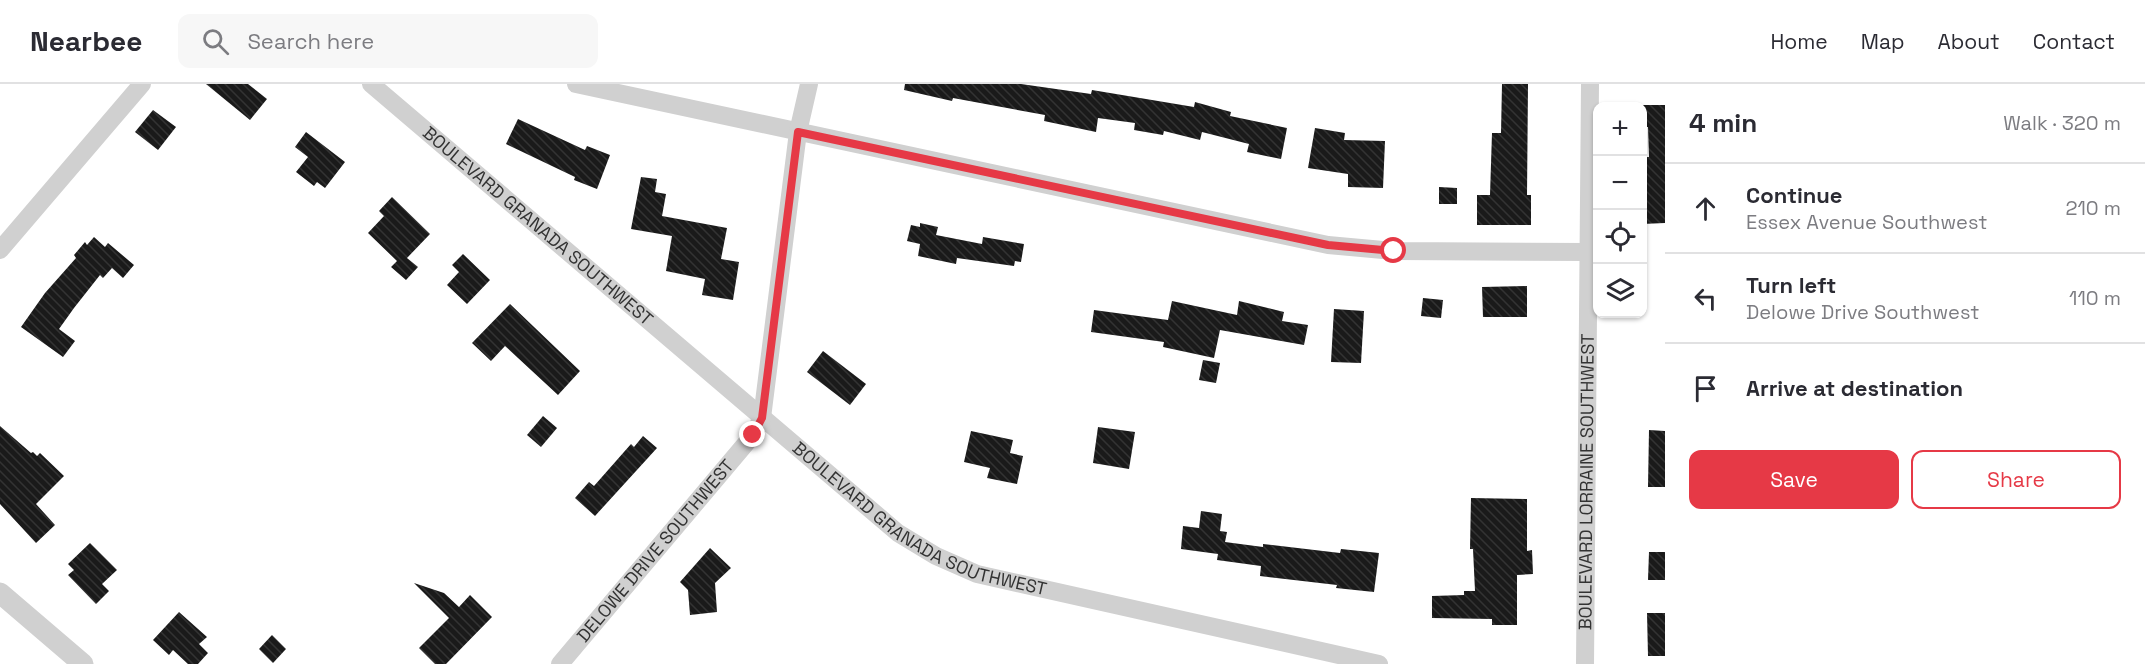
<!DOCTYPE html>
<html lang="en">
<head>
<meta charset="utf-8">
<style>
	:root { --surface:#fff; --page:#f7f7f7; --text:#2b2b33; --muted:#7c7c81; --line:#e1e1e2; --accent:#e63946 }
	body { margin:0; font-family:"Space Grotesk",sans-serif; background:var(--page); color:var(--text) }
	.controls { position:absolute; right:18px; top:18px; display:grid; overflow:hidden; border-radius:12px; box-shadow:0 2px 4px #0004 }
	.controls button { width:54px; height:54px; display:grid; place-items:center; padding:0; border:0; border-bottom:2px solid var(--line); background:var(--surface); color:var(--text); font:30px sans-serif }
	.stop { position:absolute; width:18px; height:18px; margin:-14px; border:4px solid #e63946; border-radius:50%; background:#fff }
	.stop.end { background:#e63946; border-color:#fff; box-shadow:0 2px 6px #0008 }
	.list { margin:0; padding:0; list-style:none }
	h2 { display:flex; justify-content:space-between; align-items:center; height:78px; margin:0; padding:0 24px; font-size:26px }
	h2 small { font-size:20px; font-weight:400; color:var(--muted) }
	.list li { display:grid; grid-template-columns:39px 1fr auto; gap:18px; align-items:center; box-sizing:border-box; height:90px; padding:0 24px; border-top:2px solid var(--line) }
	.list b { display:block; font-size:22px; white-space:nowrap }
	.list p { margin:0; font-size:20px; white-space:nowrap; color:var(--muted) }
	.list em { font-size:20px; font-style:normal; color:var(--muted) }
	.actions { display:flex; gap:12px; padding:18px 24px }
	.actions a { flex:1; padding:14px 0; border:2px solid var(--accent); border-radius:12px; text-align:center; font-size:21px; color:var(--accent) }
	.actions .main { background:var(--accent); color:#fff }
	.icon { flex:none; width:33px; height:33px; fill:none; stroke:currentColor; stroke-width:2; stroke-linecap:round; stroke-linejoin:round }
	.map { position:relative; flex:none; width:1665px; height:580px; overflow:hidden }
	header { display:flex; align-items:center; gap:36px; box-sizing:border-box; height:84px; padding:0 30px; background:var(--surface); border-bottom:2px solid var(--line) }
	header strong { font-size:28px }
	nav { display:flex; gap:33px; margin-inline-start:auto; font-size:21px }
	.search { width:420px; height:54px; background:var(--page); display:flex; align-items:center; gap:15px; box-sizing:border-box; padding:0 21px; border-radius:12px; color:var(--muted); font-size:22px }
	main { display:flex }
	aside { flex:1; background:var(--surface) }
	.map>svg:first-child { display:block }
	.building { fill:url(#building-back-hatch) }
	.lines { fill:none; stroke-linecap:round; stroke-linejoin:round }
	.minor { stroke:#d0d0d0; stroke-width:18 }
	.tertiary { stroke:#d0d0d0; stroke-width:21 }
	.route { stroke:#e63946; stroke-width:8 }
	.labels { text-anchor:middle; stroke-width:6; stroke-linejoin:round; paint-order:stroke }
	.street-label { font-size:18px; fill:#333; stroke:#fff }
</style>
</head>
<body>
<header>
<strong>Nearbee</strong>
<div class="search"><svg class="icon" aria-label="search" viewBox="0 0 24 24"><circle cx="10" cy="10" r="6"/><path d="M15 15l6 6"/></svg>Search here</div>
<nav><a>Home</a><a>Map</a><a>About</a><a>Contact</a></nav>
</header>
<main>
<div class="map">
<svg width="1665" height="580" viewBox="0 0 1665 580">
	<defs>
		<pattern id="building-back-hatch" width="6" height="6" patternUnits="userSpaceOnUse" patternTransform="scale(1.5)"><rect width="6" height="6" fill="#1a1a1a"/><path d="M-1 5l2 2M0 0l6 6M5-1l2 2" fill="none" stroke="#333"/></pattern>
	</defs>
	<rect width="100%" height="100%" fill="#fff"/>
	<g class="building">
		<polygon points="206,0 248,0 267,15 250,36"/>
		<polygon points="905,0 1021,0 1091,10 1092,6 1194,23 1195,18 1231,28 1230,32 1287,44 1281,75 1247,68 1249,60 1202,48 1200,56 1164,47 1163,51 1134,46 1135,39 1098,34 1096,48 1044,37 1045,31 953,14 952,17 904,6"/>
		<polygon points="1502,0 1528,0 1527,111 1531,111 1531,141 1477,141 1477,111 1490,111 1492,49 1501,49"/>
		<polygon points="1642,21 1665,21 1665,139 1642,140 1642,73 1649,73 1648,43 1642,43"/>
		<polygon points="153,26 176,43 158,66 135,48"/>
		<polygon points="518,35 585,66 587,62 610,71 597,105 574,96 575,93 506,60"/>
		<polygon points="1315,44 1345,49 1344,56 1385,57 1383,104 1348,103 1348,90 1308,84"/>
		<polygon points="306,48 345,78 325,104 317,98 314,102 296,88 308,73 295,63"/>
		<polygon points="641,93 657,95 655,108 666,110 662,132 727,144 721,175 739,178 733,216 702,211 705,195 666,187 672,152 631,145"/>
		<polygon points="1439,103 1457,104 1457,120 1439,120"/>
		<polygon points="392,113 430,150 407,174 418,183 406,196 391,183 397,177 368,149 384,132 379,127"/>
		<polygon points="920,139 938,143 936,151 982,160 983,153 1024,160 1021,178 1015,177 1014,182 957,174 956,180 918,172 920,160 907,157 911,141 920,143"/>
		<polygon points="94,153 105,163 108,159 134,181 123,194 112,184 103,194 100,191 74,224 59,245 75,257 63,273 21,243 45,209 76,174 74,171 85,158 87,161"/>
		<polygon points="463,170 490,196 467,220 447,201 459,188 452,181"/>
		<polygon points="1527,202 1527,233 1483,233 1482,203"/>
		<polygon points="1423,214 1443,216 1441,234 1421,232"/>
		<polygon points="1172,217 1237,231 1239,217 1284,228 1282,237 1308,241 1304,261 1220,246 1214,274 1163,263 1164,258 1091,248 1094,226 1168,236"/>
		<polygon points="510,220 580,287 558,311 505,262 491,277 472,259"/>
		<polygon points="1334,225 1364,227 1361,279 1331,278"/>
		<polygon points="823,267 866,300 850,321 807,288"/>
		<polygon points="1203,276 1220,279 1216,299 1199,296"/>
		<polygon points="543,332 557,344 541,363 527,351"/>
		<polygon points="0,342 31,369 33,368 37,372 40,369 64,392 36,420 55,441 36,459 0,420"/>
		<polygon points="1098,343 1135,348 1129,385 1093,379"/>
		<polygon points="1649,346 1665,347 1665,403 1648,403"/>
		<polygon points="971,347 1013,356 1010,369 1023,372 1017,400 987,394 990,384 964,378"/>
		<polygon points="643,352 657,364 595,432 575,414 589,398 594,402 631,360 634,363"/>
		<polygon points="1471,414 1527,415 1527,467 1532,466 1533,490 1517,491 1517,541 1492,541 1492,535 1432,534 1432,512 1464,511 1464,507 1475,507 1473,465 1470,465"/>
		<polygon points="1201,427 1222,430 1220,447 1227,448 1225,458 1263,463 1263,460 1340,469 1341,465 1379,469 1374,508 1336,504 1337,501 1260,492 1261,482 1217,476 1218,470 1181,465 1183,442 1199,444"/>
		<polygon points="90,459 117,486 102,500 109,507 96,520 68,491 74,486 68,480"/>
		<polygon points="710,464 731,484 715,499 717,528 690,531 688,506 680,498"/>
		<polygon points="1649,468 1665,468 1665,496 1648,496"/>
		<polygon points="414,499 444,509 459,523 470,511 492,533 446,580 435,580 419,564 449,534"/>
		<polygon points="179,528 207,553 199,560 208,569 198,580 188,580 173,566 169,571 153,556"/>
		<polygon points="1647,529 1665,529 1665,572 1648,572"/>
		<polygon points="272,551 286,565 273,579 259,565"/>
	</g>
	<g class="lines">
		<g class="minor">
			<path id="s1" d="M371 0 898 449 936 472 977 490 1379 580"/>
			<polyline points="576,0 1328,161 1394,167 1589,168"/>
			<polyline points="0,166 142,0"/>
			<path id="s2" d="M560 580 753 351 762 334 798 48 809 0"/>
			<path id="s3" d="M1585 580 1590 0"/>
		</g>
		<polyline class="tertiary" points="0,509 83,580"/>
	</g>
	<g class="lines">
		<polyline class="route" points="753,351 762,334 798,48 1328,161 1394,167"/>
	</g>
	<g class="labels">
		<g class="street-label">
			<text dy="6" stroke="none"><textPath href="#s1" startOffset="219">BOULEVARD GRANADA SOUTHWEST</textPath></text>
			<text dy="6" stroke="none"><textPath href="#s3" startOffset="182">BOULEVARD LORRAINE SOUTHWEST</textPath></text>
			<text dy="6" stroke="none"><textPath href="#s1" startOffset="705">BOULEVARD GRANADA SOUTHWEST</textPath></text>
			<text dy="6" stroke="none"><textPath href="#s2" startOffset="148">DELOWE DRIVE SOUTHWEST</textPath></text>
		</g>
	</g>
</svg>
<div class="controls">
<button>+</button>
<button>−</button>
<button><svg class="icon" aria-label="locate" viewBox="0 0 24 24"><circle cx="12" cy="12" r="6"/><path d="M12 2v4M12 18v4M2 12h4M18 12h4"/></svg></button>
<button><svg class="icon" aria-label="layers" viewBox="0 0 24 24"><path d="M12 4l9 5-9 5-9-5zM3 14l9 5 9-5"/></svg></button>
</div>
<div class="stop" style="left:1394px;top:167px"></div>
<div class="stop end" style="left:753px;top:351px"></div>
</div>
<aside>
<h2>4 min<small>Walk · 320 m</small></h2>
<ul class="list">
<li><svg class="icon" aria-label="ahead" viewBox="0 0 24 24"><path d="M12 20V5M6 11l6-6 6 6"/></svg><div><b>Continue</b><p>Essex Avenue Southwest</p></div><em>210 m</em></li>
<li><svg class="icon" aria-label="left" viewBox="0 0 24 24"><path d="M17 20v-9H6M10 6l-5 5 5 5"/></svg><div><b>Turn left</b><p>Delowe Drive Southwest</p></div><em>110 m</em></li>
<li><svg class="icon" aria-label="arrive" viewBox="0 0 24 24"><path d="M6 21V4h12l-3 4 3 4H6"/></svg><div><b>Arrive at destination</b></div></li>
</ul>
<div class="actions"><a class="main">Save</a><a>Share</a></div>
</aside>
</main>
</body>
</html>
